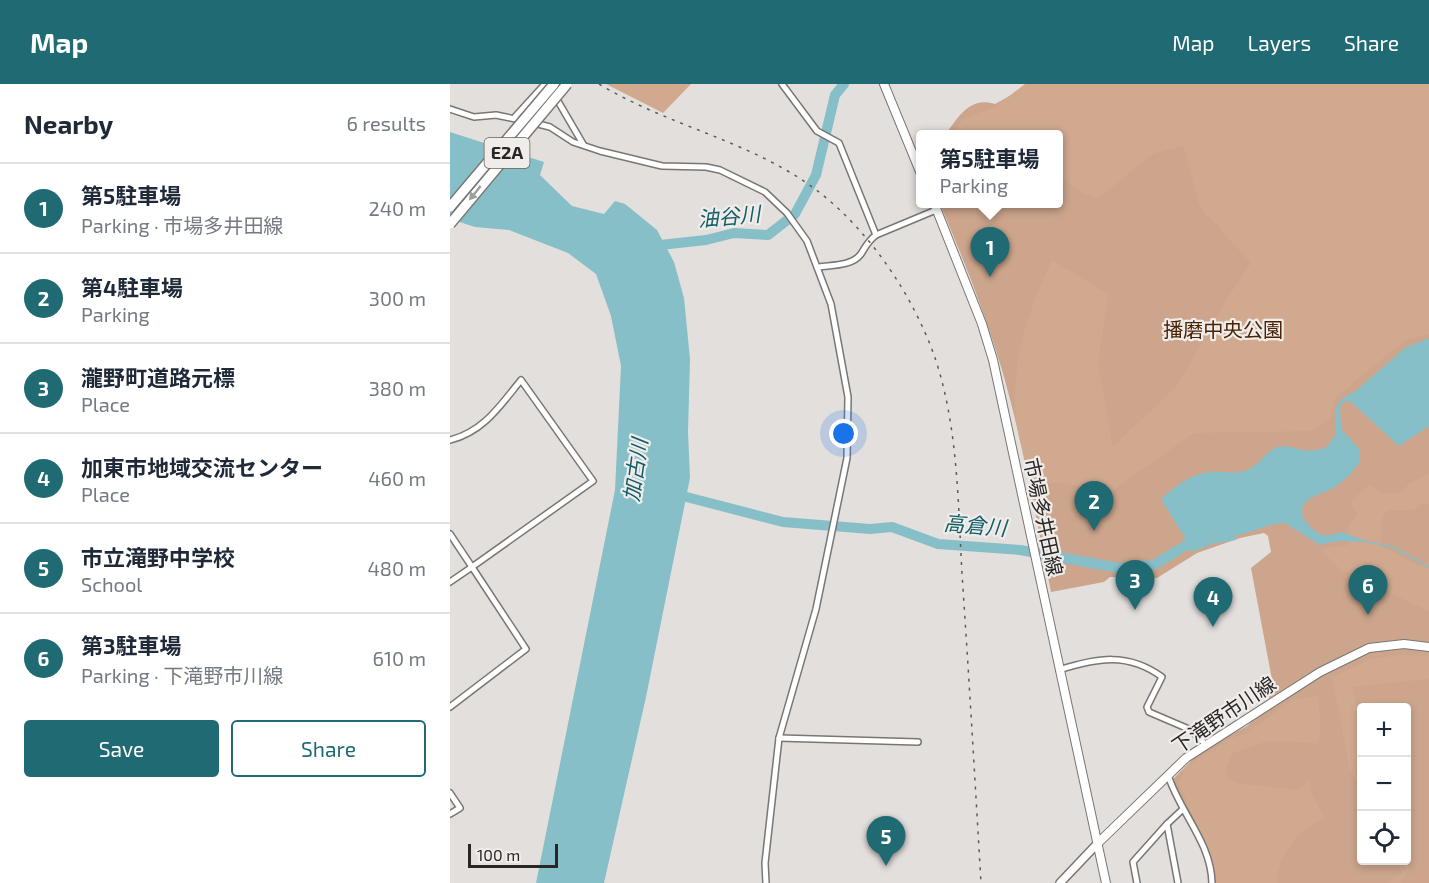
<!DOCTYPE html>
<html lang="en">
<head>
<meta charset="utf-8">
<style>
	:root { --surface:#fff; --page:#f6f6f7; --text:#1f2937; --muted:#747a83; --line:#e0e1e3; --accent:#206a74 }
	body { margin:0; font-family:"Exo 2","Noto Sans JP",sans-serif; background:var(--page); color:var(--text) }
	.controls { position:absolute; right:18px; bottom:18px; display:grid; overflow:hidden; border-radius:6px; box-shadow:0 3px 9px #0003 }
	.controls button { width:54px; height:54px; display:grid; place-items:center; padding:0; border:0; border-bottom:2px solid var(--line); background:var(--surface); color:var(--text); font:30px sans-serif }
	.scale { position:absolute; left:18px; bottom:15px; width:90px; box-sizing:border-box; padding-left:6px; border:3px solid #282726; border-top:0; font-size:16px; line-height:21px; white-space:nowrap; color:#282726; -webkit-text-stroke:4px #f0ecea; paint-order:stroke }
	.you { position:absolute; left:394px; top:350px; width:21px; height:21px; margin:-15px; border:4px solid #fff; border-radius:50%; background:#1a73e8; box-shadow:0 0 0 9px #1a73e833 }
	.badge { display:grid; place-items:center; width:39px; height:39px; border-radius:50%; background:var(--accent); color:#fff; font-size:20px; font-weight:700 }
	.pin { position:absolute; translate:-50% -50px; filter:drop-shadow(0 2px 3px #0008) }
	.pin::after { content:''; position:absolute; top:32px; width:21px; height:18px; background:inherit; clip-path:polygon(0 0,100% 0,50% 100%) }
	.popup { position:absolute; left:466px; top:46px; width:147px; height:78px; box-sizing:border-box; display:grid; place-content:center; border-radius:6px; background:var(--surface); filter:drop-shadow(0 2px 4px #0005); font-size:20px; white-space:nowrap; color:var(--muted) }
	.popup b { font-size:22px; color:var(--text) }
	.popup::after { content:''; position:absolute; left:50%; top:100%; margin-left:-12px; border:12px solid transparent; border-top-color:var(--surface) }
	.list { margin:0; padding:0; list-style:none }
	h2 { display:flex; justify-content:space-between; align-items:center; height:78px; margin:0; padding:0 24px; font-size:26px }
	h2 small { font-size:20px; font-weight:400; color:var(--muted) }
	.list li { display:grid; grid-template-columns:39px 1fr auto; gap:18px; align-items:center; box-sizing:border-box; height:90px; padding:0 24px; border-top:2px solid var(--line) }
	.list b { display:block; font-size:22px; white-space:nowrap }
	.list p { margin:0; font-size:20px; white-space:nowrap; color:var(--muted) }
	.list em { font-size:20px; font-style:normal; color:var(--muted) }
	.actions { display:flex; gap:12px; padding:18px 24px }
	.actions a { flex:1; padding:14px 0; border:2px solid var(--accent); border-radius:6px; text-align:center; font-size:21px; color:var(--accent) }
	.actions .main { background:var(--accent); color:#fff }
	.icon { flex:none; width:33px; height:33px; fill:none; stroke:currentColor; stroke-width:2; stroke-linecap:round; stroke-linejoin:round }
	.map { position:relative; flex:none; width:979px; height:799px; overflow:hidden }
	header { display:flex; align-items:center; gap:36px; box-sizing:border-box; height:84px; padding:0 30px; background:var(--accent); color:#fff }
	header strong { font-size:28px }
	nav { display:flex; gap:33px; margin-inline-start:auto; font-size:21px }
	main { display:flex }
	aside { flex:1; background:var(--surface) }
	.map>svg:first-child { display:block }
	.green { fill:#cca58c; fill-rule:evenodd }
	.forest { fill:#d1a98f }
	.water { fill:#87bfc8 }
	.lines { fill:none; stroke-linecap:round; stroke-linejoin:round }
	.stream { stroke:#87bfc8; stroke-width:1.5 }
	.river { stroke:#87bfc8; stroke-width:10 }
	.minor-casing { stroke:#797674; stroke-width:8 }
	.tertiary-casing { stroke:#797674; stroke-width:10 }
	.secondary-casing { stroke:#797674; stroke-width:10 }
	.minor { stroke:#fff; stroke-width:5 }
	.tertiary { stroke:#fff; stroke-width:7 }
	.secondary { stroke:#fff; stroke-width:8 }
	.rail { stroke:#5c5b59; stroke-width:1.5; stroke-dasharray:3 6; stroke-linecap:butt }
	.motorway-bridge-casing { stroke:#797674; stroke-width:12; stroke-linecap:butt }
	.motorway-bridge { stroke:#fff; stroke-width:9 }
	.oneway { fill:#9e9e9d }
	.labels { text-anchor:middle; stroke-width:4.5; stroke-linejoin:round; paint-order:stroke }
	.shield { fill:#f0ecea; stroke:#646261; stroke-width:1.5 }
	.shield-label { font-size:18px; font-weight:bold; fill:#282726 }
	.park-label { font-size:20px; fill:#4a2304; stroke:#f0ecea }
	.street-label { font-size:20px; fill:#282726; stroke:#f0ecea }
	.water-label { font-size:21px; font-style:italic; fill:#0f5e68; stroke:#f0ecea }
</style>
</head>
<body>
<header>
<strong>Map</strong>
<nav><a>Map</a><a>Layers</a><a>Share</a></nav>
</header>
<main>
<aside>
<h2>Nearby<small>6 results</small></h2>
<ul class="list">
<li><span class="badge">1</span><div><b>第5駐車場</b><p>Parking · 市場多井田線</p></div><em>240 m</em></li>
<li><span class="badge">2</span><div><b>第4駐車場</b><p>Parking</p></div><em>300 m</em></li>
<li><span class="badge">3</span><div><b>瀧野町道路元標</b><p>Place</p></div><em>380 m</em></li>
<li><span class="badge">4</span><div><b>加東市地域交流センター</b><p>Place</p></div><em>460 m</em></li>
<li><span class="badge">5</span><div><b>市立滝野中学校</b><p>School</p></div><em>480 m</em></li>
<li><span class="badge">6</span><div><b>第3駐車場</b><p>Parking · 下滝野市川線</p></div><em>610 m</em></li>
</ul>
<div class="actions"><a class="main">Save</a><a>Share</a></div>
</aside>
<div class="map">
<svg width="979" height="799" viewBox="0 0 979 799">
	<rect width="100%" height="100%" fill="#e3dfdd"/>
	<path class="green" d="M979 0V799H762C761 770 733 726 722 696L751 667 797 642 821 619 816 603 823 601 801 484 821 468 818 452 814 449 790 454 747 469 707 494 660 493 654 498 601 508C586 434 573 359 552 286 535 229 513 174 490 120L609 119V50H496C508 33 520 12 545 20L565 9ZM912 624H956V776H912Z"/>
	<g class="forest">
		<polygon points="156,0 241,0 213,29"/>
		<path d="M575 0H979V250L956 256 911 292 886 314 879 336 863 347 744 349 659 409 617 399H591L579 395C578 377 569 360 567 341 559 281 577 229 602 176L658 210 648 280 663 363 729 299 775 218 801 179 750 123 733 62 702 70 648 115C632 111 623 100 609 93V50H503L513 35 545 23Z"/>
		<path d="M979 390V420H970L963 426H940L933 431 930 462C945 467 957 477 972 483L979 476V527L891 486 871 467 874 464 898 461 897 444 907 429 900 418 920 400 930 409H950L960 399Z"/>
		<polygon points="951,571 979,572 979,595 902,603 911,640 912,701 909,702 900,686 882,593 921,575"/>
		<path d="M868 611 871 646 867 659 817 657 783 669 775 685 778 694 786 699 849 706 860 696 861 710 874 731 873 735C850 743 825 774 828 799H763L762 776 729 700 735 683 779 655 796 649 841 617Z"/>
		<polygon points="956,776 960,784 950,799 936,799 951,790 949,777"/>
	</g>
	<g class="water">
		<polygon points="0,48 94,78 90,91 122,122 154,130 165,117 175,120 207,146 224,178 234,214 240,275 238,348 240,394 196,613 154,799 86,799 165,406 171,282 161,232 146,190 118,169 59,146 25,143 0,135"/>
		<path d="M979 254V342L949 362 901 318 895 317 890 323 891 345 910 366V378C905 386 894 397 886 402 872 412 845 412 854 436L866 448 875 452 892 448 918 458 886 457 870 461 835 439C822 438 801 449 785 452L786 456 763 460 741 468 736 461 739 460 769 452 738 459 711 415C726 402 741 389 763 388 775 387 786 391 799 385 810 380 816 367 828 363 842 359 853 373 877 363L886 350V323L892 315 907 306 955 264Z"/>
	</g>
	<g class="lines">
		<polyline class="stream" points="914,457 943,463 979,483"/>
		<g class="river">
			<polyline points="201,162 256,156 284,149 318,151 345,130 366,91 385,11 394,0"/>
			<polyline points="225,410 333,438 420,445 442,443 488,460 570,466 669,484 704,481 754,450"/>
		</g>
		<g class="minor-casing">
			<g id="minor">
				<polyline points="98,0 133,60"/>
				<polyline points="332,0 367,47 389,59 426,151"/>
				<polyline points="0,25 24,33 46,31 75,37"/>
				<polyline points="64,34 95,0"/>
				<polyline points="84,39 100,43 123,58 150,67 212,82 256,83 270,86 315,108 337,129 357,157 381,220 398,313 397,374 366,525 329,654 315,779 316,799"/>
				<path d="M369 183C383 181 402 182 411 170 416 162 418 157 426 151L486 126"/>
				<path d="M0 356C33 348 50 322 71 296L143 397 22 483 0 450"/>
				<polyline points="0,498 22,483 76,565 0,623"/>
				<path d="M609 586C647 574 678 568 712 593L697 623 699 628 741 646 755 660"/>
				<polyline points="329,654 468,658"/>
				<path d="M718 691C730 729 761 758 762 799"/>
				<polyline points="0,709 10,724 0,730"/>
				<polyline points="717,740 733,725"/>
				<polyline points="687,799 683,778 717,740 728,799"/>
			</g>
		</g>
		<g class="tertiary-casing">
			<polyline id="tertiary" points="610,799 648,759"/>
		</g>
		<g class="secondary-casing">
			<g id="secondary">
				<polyline points="434,0 471,90"/>
				<polyline points="484,119 532,240 543,276 656,799"/>
				<polyline points="648,759 736,674 870,588 919,564 954,560 979,563"/>
			</g>
		</g>
		<use href="#minor" class="minor"/>
		<use href="#tertiary" class="tertiary"/>
		<use href="#secondary" class="secondary"/>
		<path class="rail" d="M149 0C220 43 303 57 369 108 420 148 462 210 484 271 508 340 508 418 512 490 519 593 525 696 531 799"/>
		<g class="motorway-bridge-casing">
			<g id="motorway-bridge">
				<polyline points="0,123 104,0"/>
				<polyline points="0,140 117,0"/>
			</g>
		</g>
		<use href="#motorway-bridge" class="motorway-bridge"/>
	</g>
	<defs><path id="oneway-solid" d="M-6-.8H1V-3.2L6.5 0L1 3.2V.8H-6Z" transform="scale(1.5)"/></defs>
	<use class="oneway" href="#oneway-solid" transform="translate(25 109) rotate(129)"/>
	<g class="labels">
		<rect class="shield" x="34.5" y="54" width="45" height="30" rx="4.5"/>
		<g class="shield-label">
			<text x="57" y="75">E2A</text>
		</g>
		<g class="park-label">
			<text x="773" y="253">播磨中央公園</text>
		</g>
		<g class="street-label">
			<text transform="translate(593 433) rotate(78)" y="7">市場多井田線</text>
			<text transform="translate(774 631) rotate(-34)" y="7">下滝野市川線</text>
		</g>
		<g class="water-label">
			<text transform="translate(279 133) rotate(-5)" y="7">油谷川</text>
			<text transform="translate(186 386) rotate(-82)" y="7">加古川</text>
			<text transform="translate(525 442) rotate(5)" y="7">高倉川</text>
		</g>
	</g>
</svg>
<div class="controls">
<button>+</button>
<button>−</button>
<button><svg class="icon" aria-label="locate" viewBox="0 0 24 24"><circle cx="12" cy="12" r="6"/><path d="M12 2v4M12 18v4M2 12h4M18 12h4"/></svg></button>
</div>
<div class="scale">100 m</div>
<div class="you"></div>
<div class="pin badge" style="left:540px;top:193px">1</div>
<div class="popup"><b>第5駐車場</b>Parking</div>
<div class="pin badge" style="left:644px;top:447px">2</div>
<div class="pin badge" style="left:685px;top:526px">3</div>
<div class="pin badge" style="left:763px;top:543px">4</div>
<div class="pin badge" style="left:436px;top:782px">5</div>
<div class="pin badge" style="left:918px;top:531px">6</div>
</div>
</main>
</body>
</html>
